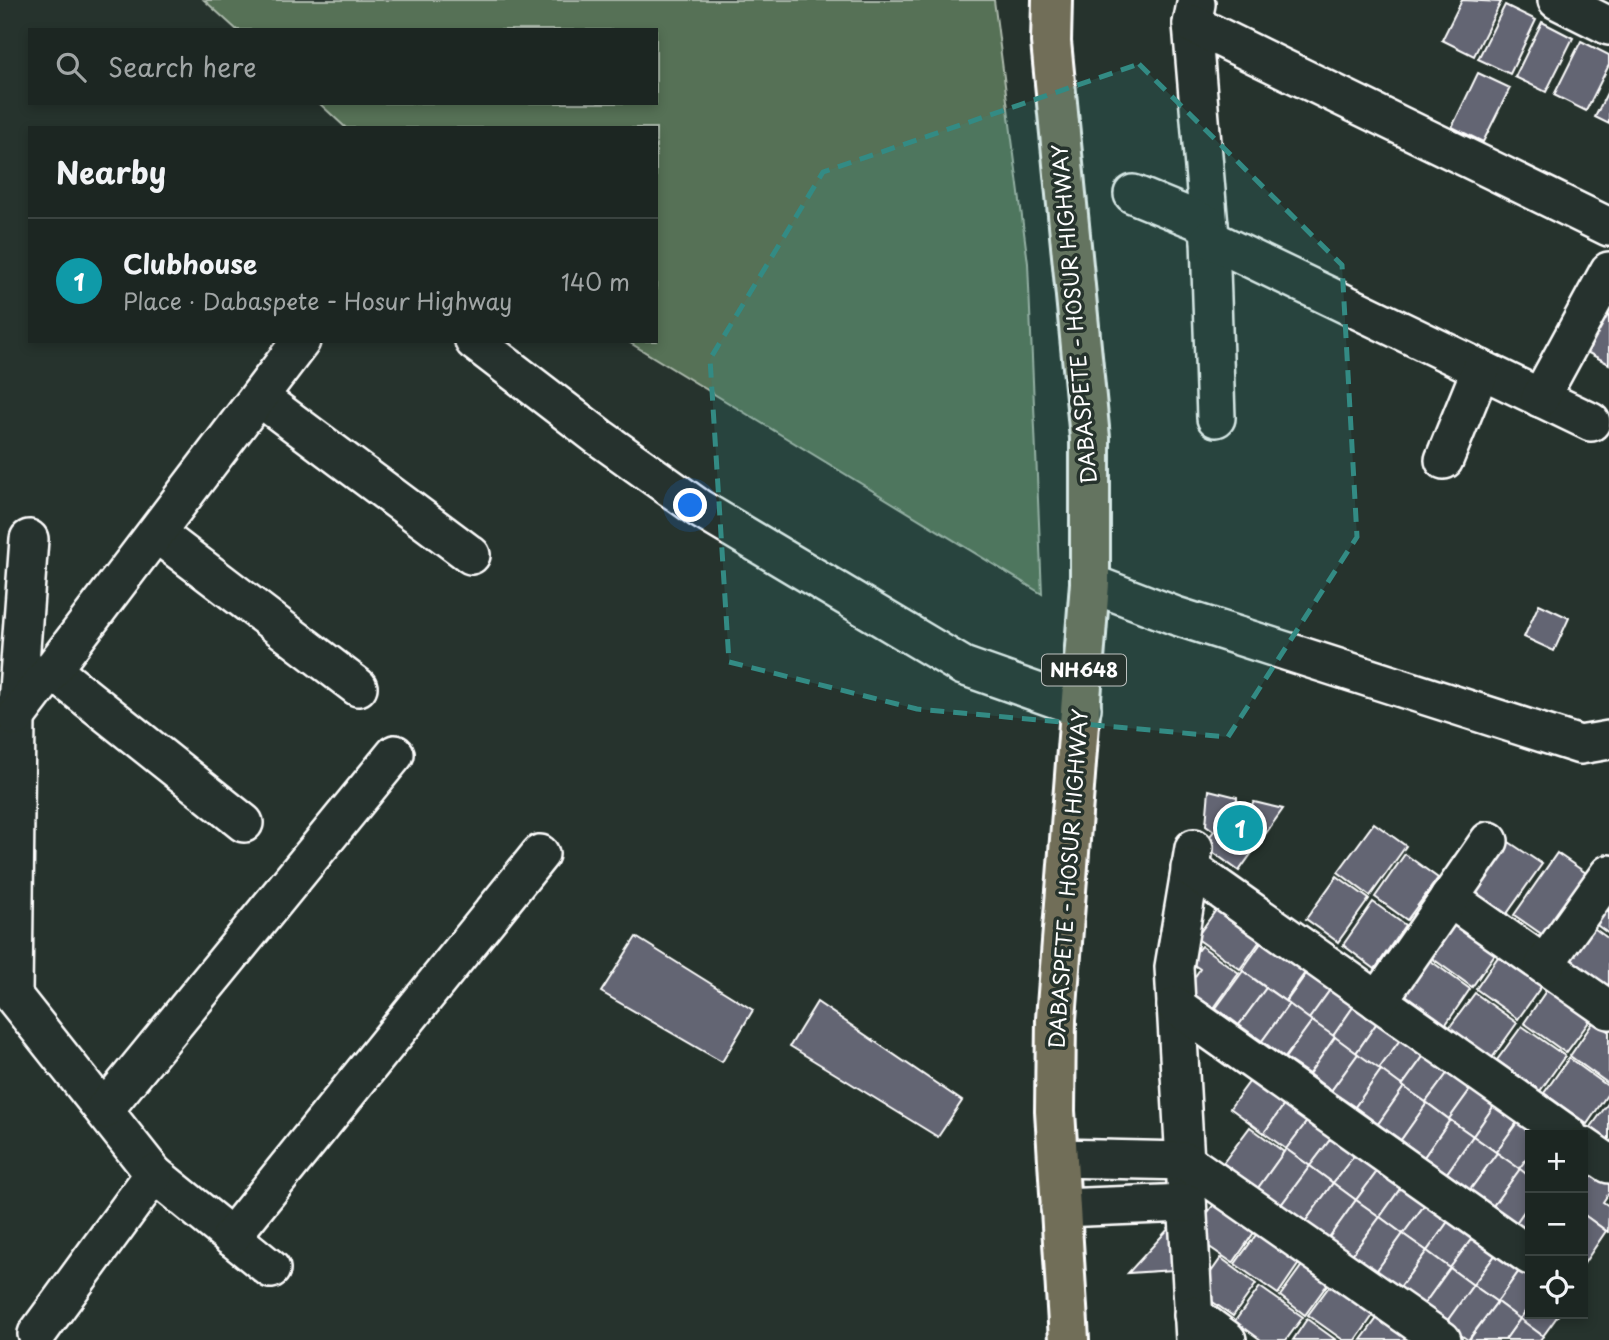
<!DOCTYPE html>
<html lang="en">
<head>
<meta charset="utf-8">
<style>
	:root { --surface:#1c2622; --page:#252e2a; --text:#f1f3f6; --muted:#a0a5a5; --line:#3a4340; --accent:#ea580c }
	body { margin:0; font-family:"Playpen Sans",sans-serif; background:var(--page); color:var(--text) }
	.controls { position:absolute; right:21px; bottom:21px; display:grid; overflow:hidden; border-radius:0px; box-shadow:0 4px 10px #0003 }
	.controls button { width:63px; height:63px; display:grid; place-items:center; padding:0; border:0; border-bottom:2px solid var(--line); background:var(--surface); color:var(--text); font:35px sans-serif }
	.you { position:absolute; left:691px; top:506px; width:24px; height:24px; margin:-18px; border:5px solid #fff; border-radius:50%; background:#1a73e8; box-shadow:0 0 0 10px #1a73e833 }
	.badge { display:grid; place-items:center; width:46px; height:46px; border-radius:50%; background:var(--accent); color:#fff; font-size:23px; font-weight:700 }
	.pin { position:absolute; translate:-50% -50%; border:4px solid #fff; box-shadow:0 2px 7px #0006 }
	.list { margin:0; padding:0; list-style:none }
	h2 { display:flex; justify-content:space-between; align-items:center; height:91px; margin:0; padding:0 28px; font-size:30px }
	h2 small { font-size:23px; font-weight:400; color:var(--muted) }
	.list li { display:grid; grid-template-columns:46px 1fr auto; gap:21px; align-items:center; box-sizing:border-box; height:126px; padding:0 28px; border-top:2px solid var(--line) }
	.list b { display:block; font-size:26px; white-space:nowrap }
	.list p { margin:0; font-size:23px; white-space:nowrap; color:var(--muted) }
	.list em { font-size:23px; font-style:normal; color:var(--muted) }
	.icon { flex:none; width:38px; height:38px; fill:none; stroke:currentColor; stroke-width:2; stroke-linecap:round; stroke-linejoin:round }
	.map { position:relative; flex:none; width:1609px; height:1340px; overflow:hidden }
	.search { position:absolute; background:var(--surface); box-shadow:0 4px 10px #0003; left:28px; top:28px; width:630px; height:77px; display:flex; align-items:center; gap:18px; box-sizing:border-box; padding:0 24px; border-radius:0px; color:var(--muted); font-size:26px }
	.panel { position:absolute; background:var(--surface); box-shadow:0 4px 10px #0003; left:28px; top:126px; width:630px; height:217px; border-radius:0px }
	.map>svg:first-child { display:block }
	.green { fill:#577157; stroke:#abb8ab; stroke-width:2 }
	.building { fill:#646573; stroke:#fff; stroke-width:2 }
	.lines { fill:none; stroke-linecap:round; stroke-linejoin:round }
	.minor-casing { stroke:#fff; stroke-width:42 }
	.trunk-casing { stroke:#fff; stroke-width:44 }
	.minor { stroke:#26332d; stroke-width:37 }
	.trunk { stroke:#716e59; stroke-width:38 }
	.marked { fill:#338b84; fill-opacity:0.2; stroke:#338b84; stroke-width:5; stroke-dasharray:14 9; stroke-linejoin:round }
	.labels { text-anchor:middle; stroke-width:7; stroke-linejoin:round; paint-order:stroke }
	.shield { fill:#26332d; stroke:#bec2c0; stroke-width:2 }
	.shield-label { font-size:19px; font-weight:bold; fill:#fff }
	.street-label { font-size:21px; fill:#fff; stroke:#26332d }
</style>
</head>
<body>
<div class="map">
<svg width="1609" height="1340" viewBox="0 0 1609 1340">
	<rect width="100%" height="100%" fill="#26332d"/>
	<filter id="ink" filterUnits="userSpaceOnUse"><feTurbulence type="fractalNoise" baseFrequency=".0143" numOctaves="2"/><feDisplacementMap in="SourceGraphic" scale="14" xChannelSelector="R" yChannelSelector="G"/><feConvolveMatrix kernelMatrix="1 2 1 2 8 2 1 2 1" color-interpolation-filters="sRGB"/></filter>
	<g filter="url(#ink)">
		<polygon class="green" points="204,0 994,0 1028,263 1042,594 627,341 656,341 656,128 346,128 319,103 656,103 656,30 237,30"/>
		<g class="building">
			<polygon points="1462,0 1501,2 1474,56 1442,40"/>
			<polygon points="1505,5 1536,20 1510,74 1478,59"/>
			<polygon points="1542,22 1573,38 1546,92 1515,77"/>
			<polygon points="1581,41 1609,55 1609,65 1586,111 1554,95"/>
			<polygon points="1478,73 1510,88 1483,142 1452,127"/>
			<polygon points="1609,89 1609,124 1595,117"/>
			<polygon points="1609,300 1609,364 1583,350"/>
			<polygon points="1539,604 1569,618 1554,651 1524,637"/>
			<polygon points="1209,790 1237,797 1237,808 1245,814 1254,802 1283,809 1239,871 1203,845 1214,831 1206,825"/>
			<polygon points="1374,823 1406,846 1370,896 1338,872"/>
			<polygon points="1509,842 1542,864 1506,915 1474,892"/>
			<polygon points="1557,853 1586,873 1543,935 1514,915"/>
			<polygon points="1405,854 1438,878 1407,920 1375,897"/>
			<polygon points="1337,876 1369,899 1338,942 1306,919"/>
			<polygon points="1373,902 1405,925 1375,969 1343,945"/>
			<polygon points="1609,902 1609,934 1594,923"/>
			<polygon points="1221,903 1265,934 1240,969 1196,938"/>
			<polygon points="1454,921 1497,951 1472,987 1429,956"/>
			<polygon points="1591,926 1609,939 1609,992 1566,961"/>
			<polygon points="1266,936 1309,967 1285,1001 1242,970"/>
			<polygon points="636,937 753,1010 722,1062 601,992"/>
			<polygon points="1201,946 1239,973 1214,1008 1191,993 1192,981 1200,969 1194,965 1194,955"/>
			<polygon points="1500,954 1543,984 1518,1019 1476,989"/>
			<polygon points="1428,959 1470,989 1446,1024 1403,993"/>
			<polygon points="1311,967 1335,983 1309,1019 1286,1002"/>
			<polygon points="1243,971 1266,988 1239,1025 1216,1008"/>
			<polygon points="1335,983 1358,1000 1333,1036 1309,1019"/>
			<polygon points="1266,988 1289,1004 1262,1041 1239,1025"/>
			<polygon points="1548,988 1591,1019 1566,1053 1524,1023"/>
			<polygon points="1475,993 1517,1023 1492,1058 1449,1028"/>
			<polygon points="1358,1000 1381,1017 1356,1053 1333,1036"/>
			<polygon points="817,1002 962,1101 938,1137 790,1046"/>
			<polygon points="1289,1004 1312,1021 1285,1058 1262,1041"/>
			<polygon points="1381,1017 1405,1033 1379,1069 1356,1053"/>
			<polygon points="1312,1021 1335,1037 1309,1074 1285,1058"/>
			<polygon points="1594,1021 1609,1032 1609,1084 1570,1056"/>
			<polygon points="1522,1026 1565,1056 1540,1091 1497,1060"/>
			<polygon points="1405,1033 1428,1050 1402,1086 1379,1069"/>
			<polygon points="1335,1037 1358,1054 1331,1091 1309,1074"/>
			<polygon points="1428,1050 1452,1067 1426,1102 1402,1086"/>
			<polygon points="1358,1054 1381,1070 1355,1107 1331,1091"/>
			<polygon points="1569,1058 1609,1087 1609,1092 1587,1124 1544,1093"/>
			<polygon points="1452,1067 1475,1083 1449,1119 1426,1102"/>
			<polygon points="1381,1070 1404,1087 1378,1124 1355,1107"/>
			<polygon points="1255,1074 1289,1098 1264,1133 1230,1108"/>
			<polygon points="1475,1083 1498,1100 1473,1136 1449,1119"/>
			<polygon points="1404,1087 1427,1103 1401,1140 1378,1124"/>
			<polygon points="1289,1098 1312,1115 1286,1149 1264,1133"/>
			<polygon points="1498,1100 1521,1117 1496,1152 1473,1136"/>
			<polygon points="1609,1102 1609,1140 1591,1127"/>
			<polygon points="1427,1103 1450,1120 1424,1157 1401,1140"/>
			<polygon points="1312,1115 1336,1132 1310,1166 1286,1149"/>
			<polygon points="1521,1117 1543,1135 1530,1135 1530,1154 1519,1169 1496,1152"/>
			<polygon points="1450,1120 1473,1136 1447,1173 1424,1157"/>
			<polygon points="1250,1127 1284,1152 1258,1188 1223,1163"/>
			<polygon points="1336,1132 1359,1149 1333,1183 1310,1166"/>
			<polygon points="1473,1136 1497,1153 1470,1190 1447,1173"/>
			<polygon points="1286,1149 1310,1166 1281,1205 1258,1188"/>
			<polygon points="1359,1149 1382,1165 1356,1200 1333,1183"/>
			<polygon points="1497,1153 1520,1169 1493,1206 1470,1190"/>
			<polygon points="1530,1154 1530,1177 1519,1169"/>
			<polygon points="1382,1165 1405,1182 1380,1217 1356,1200"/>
			<polygon points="1310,1166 1333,1183 1305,1222 1281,1205"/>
			<polygon points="1592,1167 1609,1179 1609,1193 1603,1202 1609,1206 1608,1232 1583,1214 1583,1179"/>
			<polygon points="1520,1169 1530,1177 1530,1203 1516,1223 1493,1206"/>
			<polygon points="1405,1182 1429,1199 1403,1234 1380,1217"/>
			<polygon points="1333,1183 1356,1200 1328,1239 1305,1222"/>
			<polygon points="1429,1199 1452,1216 1427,1251 1403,1234"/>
			<polygon points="1217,1200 1257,1228 1233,1263 1208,1246 1206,1215"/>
			<polygon points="1356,1200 1380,1217 1351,1256 1328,1239"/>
			<polygon points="1530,1203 1530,1233 1516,1223"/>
			<polygon points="1583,1214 1606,1231 1583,1265"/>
			<polygon points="1452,1216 1476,1233 1450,1268 1427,1251"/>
			<polygon points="1380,1217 1403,1234 1375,1273 1351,1256"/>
			<polygon points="1171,1226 1173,1270 1128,1273"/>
			<polygon points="1258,1232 1300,1262 1278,1294 1235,1264"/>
			<polygon points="1476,1233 1499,1250 1473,1285 1450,1268"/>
			<polygon points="1403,1234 1427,1251 1398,1290 1375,1273"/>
			<polygon points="1499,1250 1522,1267 1497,1302 1473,1285"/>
			<polygon points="1427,1251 1450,1268 1422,1307 1398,1290"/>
			<polygon points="1221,1258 1256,1284 1233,1316 1210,1300 1209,1275"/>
			<polygon points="1303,1264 1329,1282 1305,1315 1280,1296"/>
			<polygon points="1522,1267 1530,1273 1530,1305 1520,1319 1497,1302"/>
			<polygon points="1450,1268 1473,1285 1445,1324 1422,1307"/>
			<polygon points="1331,1284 1374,1314 1356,1340 1343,1340 1308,1315"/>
			<polygon points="1473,1285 1497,1302 1468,1340 1445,1324"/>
			<polygon points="1260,1287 1303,1317 1286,1340 1261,1340 1235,1321"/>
			<polygon points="1497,1302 1520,1319 1505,1340 1469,1340"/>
			<polygon points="1530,1305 1530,1314 1559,1314 1543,1336 1520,1319"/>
			<polygon points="1378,1317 1411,1340 1361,1340"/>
			<polygon points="1307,1319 1336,1340 1293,1340"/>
			<polygon points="1520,1319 1543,1336 1540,1340 1505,1340"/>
		</g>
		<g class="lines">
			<g class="minor-casing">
				<g id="minor">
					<polyline points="1557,0 1609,26"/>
					<polyline points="1196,4 1192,24 1210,239 1216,418"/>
					<polyline points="1192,24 1609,227"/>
					<polyline points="1133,194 1209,225"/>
					<polyline points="1210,239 1591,422"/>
					<polyline points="474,341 599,437 700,509 963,666 1082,708"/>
					<polyline points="259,397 471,555"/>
					<polyline points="1540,398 1609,271"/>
					<polyline points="1444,460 1481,369"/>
					<polyline points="156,533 358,687"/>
					<polyline points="29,539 16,717 13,996 154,1174 271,1269"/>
					<polyline points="1090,583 1176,616 1580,745 1609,740"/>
					<polyline points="52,670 244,823"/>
					<polyline points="16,717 301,341"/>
					<polyline points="1194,848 1174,967 1195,1340"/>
					<polyline points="1190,868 1568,1135"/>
					<polyline points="1449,898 1609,1010"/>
					<polyline points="1544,965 1609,874"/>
					<polyline points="1378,1001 1489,841"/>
					<polyline points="1176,1006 1530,1256"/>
					<polyline points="104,1110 395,754"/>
					<polyline points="1583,1146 1609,1164"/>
					<polyline points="1058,1158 1185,1161 1442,1340"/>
					<polyline points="1060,1208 1187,1203"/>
					<polyline points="231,1237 540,854"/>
					<polyline points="1193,1315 1227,1340"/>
					<polyline points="37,1334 154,1174"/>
				</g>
			</g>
			<g class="trunk-casing">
				<polyline id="trunk" points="1052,0 1051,42 1090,438 1090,583 1056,1019 1055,1111 1069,1340"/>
			</g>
			<use href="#minor" class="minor"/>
			<use href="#trunk" class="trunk"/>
		</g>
	</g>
	<path class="marked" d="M1139 64 1342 265 1357 537 1228 737 917 709 729 662 710 359 823 172Z"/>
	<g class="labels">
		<rect class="shield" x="1042" y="654.5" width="84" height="31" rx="5"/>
		<g class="shield-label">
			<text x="1084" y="677">NH648</text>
		</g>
		<g class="street-label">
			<text transform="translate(1075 314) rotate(-95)" y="7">DABASPETE - HOSUR HIGHWAY</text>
			<text transform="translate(1069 879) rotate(-86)" y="7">DABASPETE - HOSUR HIGHWAY</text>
		</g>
	</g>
</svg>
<div class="controls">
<button>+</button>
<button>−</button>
<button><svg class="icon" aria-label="locate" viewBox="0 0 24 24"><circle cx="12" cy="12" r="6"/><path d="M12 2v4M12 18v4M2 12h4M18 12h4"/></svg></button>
</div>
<div class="you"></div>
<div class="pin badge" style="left:1240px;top:828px;background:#0f9aa8">1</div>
<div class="search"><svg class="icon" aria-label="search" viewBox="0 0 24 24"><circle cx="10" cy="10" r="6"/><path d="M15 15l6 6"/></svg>Search here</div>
<section class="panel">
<h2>Nearby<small></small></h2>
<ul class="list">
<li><span class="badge" style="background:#0f9aa8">1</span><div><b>Clubhouse</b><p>Place · Dabaspete - Hosur Highway</p></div><em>140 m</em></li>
</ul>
</section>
</div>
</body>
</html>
